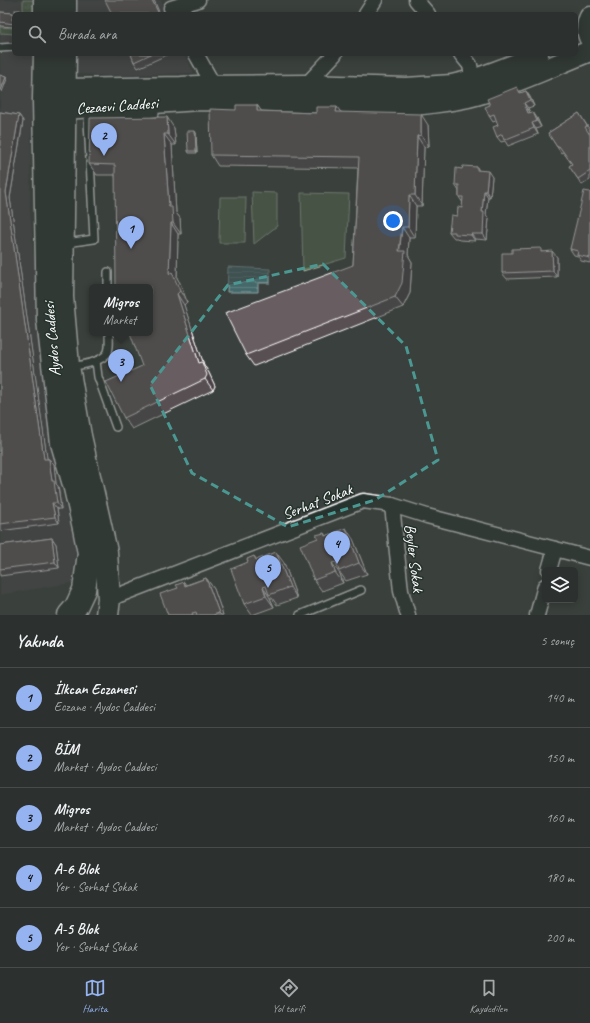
<!DOCTYPE html>
<html lang="tr">
<head>
<meta charset="utf-8">
<style>
	:root { --surface:#2c302e; --page:#383c3a; --text:#f1f3f6; --muted:#a6a9aa; --line:#484b4a; --accent:#95b2f1 }
	body { margin:0; font-family:Caveat,sans-serif; background:var(--page); color:var(--text) }
	.controls { position:absolute; right:12px; bottom:12px; display:grid; overflow:hidden; border-radius:6px; box-shadow:0 2px 10px #0003 }
	.controls button { width:36px; height:36px; display:grid; place-items:center; padding:0; border:0; border-bottom:1px solid var(--line); background:var(--surface); color:var(--text); font:20px sans-serif }
	.you { position:absolute; left:393px; top:221px; width:14px; height:14px; margin:-10px; border:3px solid #fff; border-radius:50%; background:#1a73e8; box-shadow:0 0 0 6px #1a73e833 }
	.badge { display:grid; place-items:center; width:26px; height:26px; border-radius:50%; background:var(--accent); color:#111; font-size:13px; font-weight:700 }
	.pin { position:absolute; translate:-50% -33px; filter:drop-shadow(0 1px 2px #0008) }
	.pin::after { content:''; position:absolute; top:21px; width:14px; height:12px; background:inherit; clip-path:polygon(0 0,100% 0,50% 100%) }
	.popup { position:absolute; left:89px; top:284px; width:64px; height:52px; box-sizing:border-box; display:grid; place-content:center; border-radius:6px; background:var(--surface); filter:drop-shadow(0 1px 3px #0005); font-size:13px; white-space:nowrap; color:var(--muted) }
	.popup b { font-size:15px; color:var(--text) }
	.popup::after { content:''; position:absolute; left:50%; top:100%; margin-left:-8px; border:8px solid transparent; border-top-color:var(--surface) }
	.list { margin:0; padding:0; list-style:none }
	h2 { display:flex; justify-content:space-between; align-items:center; height:52px; margin:0; padding:0 16px; font-size:17px }
	h2 small { font-size:13px; font-weight:400; color:var(--muted) }
	.list li { display:grid; grid-template-columns:26px 1fr auto; gap:12px; align-items:center; box-sizing:border-box; height:60px; padding:0 16px; border-top:1px solid var(--line) }
	.list b { display:block; font-size:15px; white-space:nowrap }
	.list p { margin:0; font-size:13px; white-space:nowrap; color:var(--muted) }
	.list em { font-size:13px; font-style:normal; color:var(--muted) }
	.icon { flex:none; width:22px; height:22px; fill:none; stroke:currentColor; stroke-width:2; stroke-linecap:round; stroke-linejoin:round }
	.map { position:relative; flex:none; width:590px; height:615px; overflow:hidden }
	.search { position:absolute; background:var(--surface); box-shadow:0 2px 10px #0003; left:12px; right:12px; top:12px; height:44px; display:flex; align-items:center; gap:10px; box-sizing:border-box; padding:0 14px; border-radius:6px; color:var(--muted); font-size:15px }
	.sheet { height:352px; background:var(--surface) }
	nav { display:flex; justify-content:space-around; align-items:center; box-sizing:border-box; height:56px; border-top:1px solid var(--line); background:var(--surface); font-size:11px; color:var(--muted) }
	nav a { display:grid; justify-items:center; gap:2px }
	nav .on { color:var(--accent) }
	.map>svg:first-child { display:block }
	.built { fill:#484948 }
	.grass { fill:url(#grass-tufts); stroke:#acb6a8 }
	.park { fill:#596e51; stroke:#acb6a8 }
	.water { fill:url(#water-rules); stroke:#8fa5a6 }
	.lines { fill:none; stroke-linecap:round; stroke-linejoin:round }
	.lane-casing { stroke:#fff; stroke-width:10 }
	.street-casing { stroke:#fff; stroke-width:17 }
	.secondary-casing { stroke:#fff; stroke-width:23 }
	.primary-casing { stroke:#fff; stroke-width:25 }
	.lane { stroke:#26332d; stroke-width:7 }
	.street { stroke:#26332d; stroke-width:14 }
	.secondary { stroke:#26332d; stroke-width:20 }
	.primary { stroke:#26332d; stroke-width:22 }
	.wall { fill:#595053; stroke:#fff }
	.shaded-wall { fill:#494144; stroke:#fff }
	.building { fill:#685d61; stroke:#fff }
	.marked { fill:none; stroke:#4b9892; stroke-width:3; stroke-dasharray:8 5; stroke-linejoin:round }
	.labels { text-anchor:middle; stroke-width:3; stroke-linejoin:round; paint-order:stroke }
	.street-label { font-size:16px; fill:#fff; stroke:#26332d }
</style>
</head>
<body>
<div class="map">
<svg width="590" height="615" viewBox="0 0 590 615">
	<defs>
		<pattern id="grass-tufts" width="24" height="20" patternUnits="userSpaceOnUse"><rect width="24" height="20" fill="#596e51"/><path d="M3 7l-1-3M5 7V3M7 7l1-3M15 17l-1-3M17 17v-4M19 17l1-3" fill="none" stroke="#72846b"/></pattern>
		<pattern id="water-rules" width="6" height="5" patternUnits="userSpaceOnUse"><rect width="6" height="5" fill="#45696b"/><path d="M0 2.5h6" fill="none" stroke="#618081"/></pattern>
	</defs>
	<rect width="100%" height="100%" fill="#3a403d"/>
	<filter id="ink" filterUnits="userSpaceOnUse"><feTurbulence type="fractalNoise" baseFrequency=".025" numOctaves="2"/><feDisplacementMap in="SourceGraphic" scale="8" xChannelSelector="R" yChannelSelector="G"/><feConvolveMatrix kernelMatrix="1 2 1 2 8 2 1 2 1" color-interpolation-filters="sRGB"/></filter>
	<g filter="url(#ink)">
		<g class="built">
			<polygon points="0,0 35,0 35,14 14,14 14,54 34,54 32,113 30,209 37,290 42,372 62,496 76,544 72,583 0,595"/>
			<polygon points="77,0 161,0 167,14 77,14"/>
			<polygon points="78,54 185,54 194,73 110,76 78,74"/>
		</g>
		<g class="grass">
			<rect x="23" y="0" width="12" height="14"/>
			<polygon points="0,27 14,28 14,34 0,33"/>
		</g>
		<g class="park">
			<polygon points="252,192 277,193 277,226 254,244"/>
			<polygon points="301,193 349,194 346,258 303,271"/>
			<polygon points="220,197 246,197 245,243 219,243"/>
		</g>
		<polygon class="water" points="228,267 270,269 270,283 258,283 258,292 227,292"/>
		<g class="lines">
			<g class="lane-casing">
				<g id="lane">
					<polyline points="0,48 14,47"/>
					<polyline points="68,247 73,242 94,239 88,120 155,113"/>
					<polyline points="108,272 108,287"/>
					<polyline points="96,361 98,377 116,427"/>
					<path d="M70 366C80 366 103 362 108 352 110 346 109 339 109 333"/>
					<polyline points="300,615 361,590"/>
				</g>
			</g>
			<g class="street-casing">
				<g id="street">
					<polyline points="416,0 428,14"/>
					<polyline points="171,8 198,0"/>
					<polyline points="366,14 375,0"/>
					<polyline points="196,54 214,86"/>
					<polyline points="461,54 470,65 474,88"/>
					<polyline points="306,85 335,54"/>
					<polyline points="392,505 401,591 408,615"/>
					<polyline points="549,570 555,549"/>
					<polyline points="109,599 363,501 392,505 427,516 590,558"/>
					<polyline points="537,615 545,586"/>
				</g>
			</g>
			<g class="secondary-casing">
				<g id="secondary">
					<path d="M590 17C586 25 586 31 590 39"/>
					<polyline points="51,95 65,89 181,87 198,86 306,85 406,88 452,85 473,80 516,64 538,54"/>
					<path d="M51 102 64 109 199 100 415 105C435 102 456 101 476 95 515 84 552 66 590 51"/>
				</g>
			</g>
			<g class="primary-casing">
				<g id="primary">
					<polyline points="45,14 45,0"/>
					<polyline points="65,14 65,0"/>
					<polyline points="45,54 44,99 48,320 62,443 75,488 84,528 89,553 84,590 76,607 69,615"/>
					<polyline points="65,54 62,297 68,366 80,436 106,552 109,599 107,615"/>
				</g>
			</g>
			<use href="#lane" class="lane"/>
			<use href="#street" class="street"/>
			<use href="#secondary" class="secondary"/>
			<use href="#primary" class="primary"/>
		</g>
		<g class="wall">
			<polygon points="0,12 13,13 14,14 14,27 0,26"/>
			<polygon points="131,54 169,54 138,68 134,62"/>
			<polygon points="526,91 530,97 534,106 528,108 530,113 537,118 541,127 536,129 538,134 508,146 505,141 501,142 497,137 498,125 496,121 493,122 489,116 521,93"/>
			<polygon points="257,105 261,111 316,113 340,112 428,125 429,146 424,147 422,206 416,206 415,238 409,238 408,255 412,262 410,293 403,307 254,366 246,355 353,265 358,168 218,166 211,155 236,110"/>
			<polygon points="0,112 19,115 23,121 10,198 47,459 49,459 54,464 56,484 58,486 61,509 57,509 59,523 0,531"/>
			<polygon points="579,113 590,130 590,133 589,133 590,135 590,180 582,185 569,166 572,164 563,152 561,153 548,133"/>
			<polygon points="174,128 176,145 172,145 176,213 180,218 181,234 178,234 177,278 180,283 187,302 184,305 204,365 209,373 215,386 213,390 132,429 124,418 142,366 115,175 97,175 89,164"/>
			<polygon points="195,131 196,133 197,153 189,153 188,151"/>
			<polygon points="477,167 479,171 492,177 490,197 488,197 486,215 489,218 487,240 475,239 475,241 459,240 457,238 454,238 449,232 457,216 462,208 463,203 459,197 459,191 455,185 462,169"/>
			<polygon points="590,192 590,263 581,261 578,256 574,255 570,249"/>
			<polygon points="543,252 557,257 557,277 507,279 502,273 512,253"/>
			<polygon points="324,533 326,536 353,539 367,574 346,581 341,574 340,574 343,583 322,591 314,580 318,538"/>
			<polygon points="52,538 56,544 59,568 0,576 0,545"/>
			<polygon points="254,556 257,560 284,563 297,598 277,605 272,598 270,598 274,607 252,615 244,604 248,562"/>
			<polygon points="206,578 214,589 223,615 168,615 184,582 186,585"/>
		</g>
		<g class="shaded-wall">
			<polygon points="152,0 154,0 160,14 159,14"/>
			<polygon points="13,13 14,14 14,22 12,20"/>
			<polygon points="6,77 7,79 2,92 1,90"/>
			<polygon points="526,91 530,97 534,106 530,100"/>
			<polygon points="524,103 528,108 532,119 528,113"/>
			<polygon points="257,105 265,116 257,111"/>
			<polygon points="337,107 345,118 336,112"/>
			<polygon points="533,112 537,118 541,127 537,121"/>
			<polygon points="421,114 428,125 429,146 421,135"/>
			<polygon points="19,115 23,121 10,198 48,465 44,459 6,192"/>
			<polygon points="167,117 174,128 176,145 168,134"/>
			<polygon points="532,123 536,129 538,134 534,128"/>
			<polygon points="195,131 196,133 197,153 196,151"/>
			<polygon points="164,134 172,145 176,213 180,218 181,234 173,223 169,207"/>
			<polygon points="417,136 424,147 422,206 415,195"/>
			<polygon points="488,171 492,177 490,197 486,191"/>
			<polygon points="484,191 488,197 486,215 489,218 487,240 483,234 482,212"/>
			<polygon points="409,195 416,206 415,238 408,227"/>
			<polygon points="171,223 178,234 177,278 180,283 187,302 169,274"/>
			<polygon points="402,227 409,238 408,255 412,262 410,293 403,307 395,297"/>
			<polygon points="471,234 475,239 475,241 471,235"/>
			<polygon points="552,251 557,257 557,277 553,271"/>
			<polygon points="177,294 184,305 204,365 209,373 215,386 213,390 205,379 199,363"/>
			<polygon points="49,459 54,464 56,484 58,486 61,509 57,503 52,481"/>
			<polygon points="52,503 57,509 59,523 55,517"/>
			<polygon points="346,528 353,539 367,574 359,563"/>
			<polygon points="52,538 56,544 59,568 55,562"/>
			<polygon points="276,552 284,563 297,598 290,587"/>
			<polygon points="332,563 340,574 343,583 335,572"/>
			<polygon points="206,578 214,589 223,615 221,615 219,613"/>
			<polygon points="263,587 270,598 274,607 266,596"/>
		</g>
		<g class="building">
			<polygon points="105,0 152,0 159,14 112,14"/>
			<rect x="15" y="10" width="5" height="4"/>
			<polygon points="0,12 13,13 12,20 14,20 14,24 0,22"/>
			<polygon points="131,54 151,54 134,62"/>
			<polygon points="0,75 6,77 1,90 0,90"/>
			<polygon points="517,87 520,93 526,91 530,100 524,103 528,113 533,112 537,121 532,123 534,128 504,140 502,134 497,137 493,127 498,125 494,114 489,116 485,107 490,105 487,99"/>
			<polygon points="236,105 257,105 257,111 316,113 316,107 337,107 336,112 421,114 421,135 417,136 415,195 409,195 408,227 402,227 399,251 405,251 402,283 395,297 246,355 225,313 353,265 359,157 211,155 210,109 236,110"/>
			<polygon points="0,112 19,115 6,192 44,459 49,459 52,481 54,481 57,503 52,503 55,517 0,524"/>
			<polygon points="579,113 587,126 585,127 590,135 590,171 578,179 569,166 572,164 559,146 557,147 548,133"/>
			<polygon points="167,117 168,134 164,134 169,207 172,207 173,223 171,223 169,274 172,272 180,291 177,294 199,363 202,362 207,375 205,379 124,418 106,382 142,366 130,333 150,333 150,287 116,287 115,165 89,164 90,118"/>
			<polygon points="187,131 195,131 196,151 188,151"/>
			<polygon points="463,166 477,167 477,170 488,171 486,191 484,191 482,212 484,212 483,234 471,234 471,235 455,234 455,232 449,232 451,215 457,216 458,207 462,208 463,197 459,197 459,185 455,185 456,168 462,169"/>
			<polygon points="584,191 590,192 590,258 577,255 578,251 570,249"/>
			<polygon points="541,248 541,252 552,251 553,271 502,273 502,253 512,253 512,249"/>
			<polygon points="346,528 359,563 339,571 336,562 332,563 335,572 314,580 300,545 318,538 316,535 324,533 325,536"/>
			<polygon points="52,538 55,562 0,569 0,545"/>
			<polygon points="276,552 290,587 269,595 266,586 263,587 266,596 244,604 231,569 248,562 247,559 254,556 256,560"/>
			<polygon points="206,578 219,613 213,615 197,615 196,612 192,613 193,615 168,615 160,594 178,588 176,585 184,582 185,586"/>
		</g>
	</g>
	<path d="M0 0H590V615H0ZM323 264 406 346 438 460 375 500 288 527 192 473 150 385 228 285Z" fill="#3a403d" fill-opacity=".55" fill-rule="evenodd"/>
	<path class="marked" d="M323 264 406 346 438 460 375 500 288 527 192 473 150 385 228 285Z"/>
	<g class="labels">
		<g class="street-label">
			<text transform="translate(117 105) rotate(-4)" y="6">Cezaevi Caddesi</text>
			<text transform="translate(51 339) rotate(-95)" y="6">Aydos Caddesi</text>
			<text transform="translate(317 501) rotate(-21)" y="6">Serhat Sokak</text>
			<text transform="translate(415 558) rotate(83)" y="6">Beyler Sokak</text>
		</g>
	</g>
</svg>
<div class="controls">
<button><svg class="icon" aria-label="layers" viewBox="0 0 24 24"><path d="M12 4l9 5-9 5-9-5zM3 14l9 5 9-5"/></svg></button>
</div>
<div class="you"></div>
<div class="pin badge" style="left:131px;top:249px">1</div>
<div class="pin badge" style="left:104px;top:156px">2</div>
<div class="pin badge" style="left:121px;top:382px">3</div>
<div class="popup"><b>Migros</b>Market</div>
<div class="pin badge" style="left:337px;top:564px">4</div>
<div class="pin badge" style="left:268px;top:588px">5</div>
<div class="search"><svg class="icon" aria-label="search" viewBox="0 0 24 24"><circle cx="10" cy="10" r="6"/><path d="M15 15l6 6"/></svg>Burada ara</div>
</div>
<section class="sheet">
<h2>Yakında<small>5 sonuç</small></h2>
<ul class="list">
<li><span class="badge">1</span><div><b>İlkcan Eczanesi</b><p>Eczane · Aydos Caddesi</p></div><em>140 m</em></li>
<li><span class="badge">2</span><div><b>BİM</b><p>Market · Aydos Caddesi</p></div><em>150 m</em></li>
<li><span class="badge">3</span><div><b>Migros</b><p>Market · Aydos Caddesi</p></div><em>160 m</em></li>
<li><span class="badge">4</span><div><b>A-6 Blok</b><p>Yer · Serhat Sokak</p></div><em>180 m</em></li>
<li><span class="badge">5</span><div><b>A-5 Blok</b><p>Yer · Serhat Sokak</p></div><em>200 m</em></li>
</ul>
</section>
<nav>
<a class="on"><svg class="icon" aria-label="map" viewBox="0 0 24 24"><path d="M3 6l6-2 6 2 6-2v14l-6 2-6-2-6 2zM9 4v14M15 6v14"/></svg>Harita</a>
<a><svg class="icon" aria-label="directions" viewBox="0 0 24 24"><path d="M12 3l9 9-9 9-9-9zM9 14v-3h6M13 9l2 2-2 2"/></svg>Yol tarifi</a>
<a><svg class="icon" aria-label="saved" viewBox="0 0 24 24"><path d="M7 4h10v16l-5-4-5 4z"/></svg>Kaydedilen</a>
</nav>
</body>
</html>
